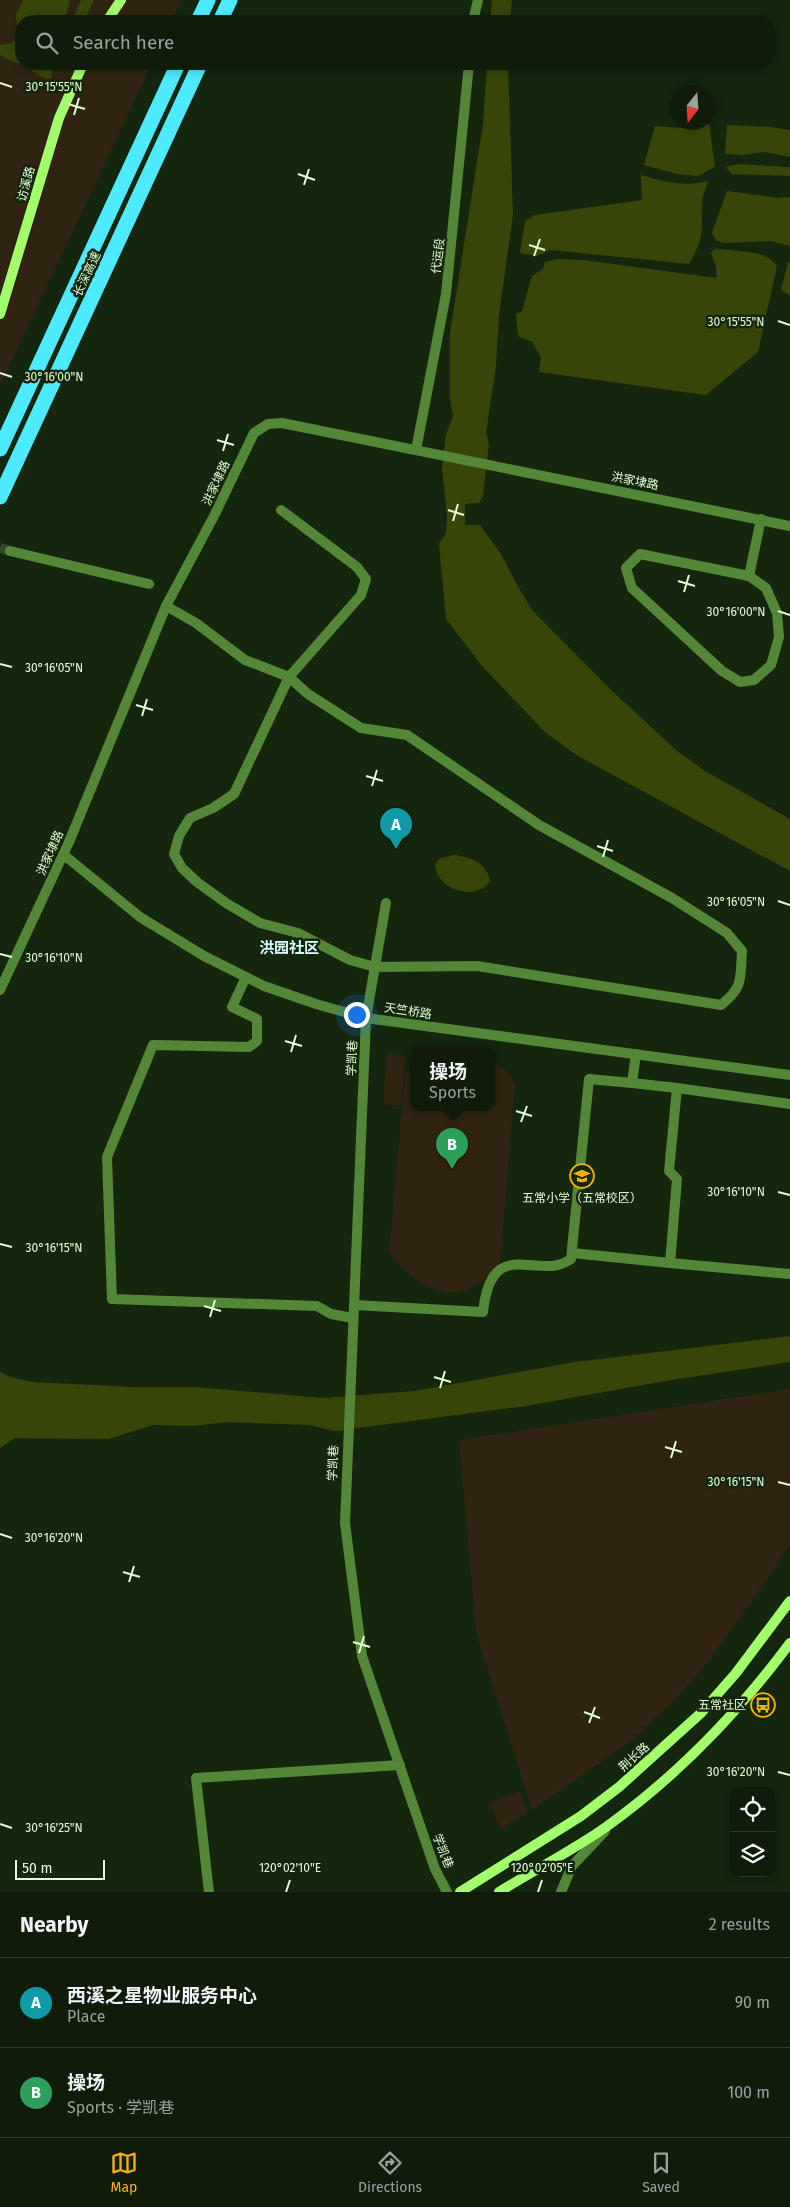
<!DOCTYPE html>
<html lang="en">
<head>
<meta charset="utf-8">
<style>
	:root { --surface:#0f1c0a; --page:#1d2918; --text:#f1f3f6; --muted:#9ba19c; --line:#2f3a2b; --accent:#feb200 }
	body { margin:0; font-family:"Fira Sans","Noto Sans SC",sans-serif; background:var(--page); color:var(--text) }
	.controls { position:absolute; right:15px; bottom:15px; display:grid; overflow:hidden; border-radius:10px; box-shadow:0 2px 8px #0003 }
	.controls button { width:45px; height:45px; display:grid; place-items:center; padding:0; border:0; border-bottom:1px solid var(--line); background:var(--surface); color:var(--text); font:25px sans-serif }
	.compass { position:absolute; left:670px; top:85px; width:45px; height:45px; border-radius:50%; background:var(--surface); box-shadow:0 2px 8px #0003; rotate:197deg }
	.scale { position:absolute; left:15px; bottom:12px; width:90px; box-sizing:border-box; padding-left:5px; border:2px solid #e0ffd3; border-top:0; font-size:14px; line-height:18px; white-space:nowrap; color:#e0ffd3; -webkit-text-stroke:4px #14260e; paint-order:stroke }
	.you { position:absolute; left:356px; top:1014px; width:18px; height:18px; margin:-12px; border:4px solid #fff; border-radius:50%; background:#1a73e8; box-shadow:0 0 0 8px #1a73e833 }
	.badge { display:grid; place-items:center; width:32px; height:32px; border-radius:50%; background:var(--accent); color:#fff; font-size:16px; font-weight:700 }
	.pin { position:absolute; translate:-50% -41px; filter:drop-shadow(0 1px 2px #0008) }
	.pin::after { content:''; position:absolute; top:26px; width:18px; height:15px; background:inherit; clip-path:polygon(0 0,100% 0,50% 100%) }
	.popup { position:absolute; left:410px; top:1046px; width:85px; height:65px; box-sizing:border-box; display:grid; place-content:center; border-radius:10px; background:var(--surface); filter:drop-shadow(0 1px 4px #0005); font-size:16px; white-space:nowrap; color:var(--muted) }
	.popup b { font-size:19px; color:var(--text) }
	.popup::after { content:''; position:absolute; left:50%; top:100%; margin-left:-10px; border:10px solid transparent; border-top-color:var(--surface) }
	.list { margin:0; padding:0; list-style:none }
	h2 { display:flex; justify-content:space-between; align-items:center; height:65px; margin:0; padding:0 20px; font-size:21px }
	h2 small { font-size:16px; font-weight:400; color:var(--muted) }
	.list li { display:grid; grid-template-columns:32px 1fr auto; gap:15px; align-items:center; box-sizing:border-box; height:90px; padding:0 20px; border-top:1px solid var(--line) }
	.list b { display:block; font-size:19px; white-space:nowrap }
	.list p { margin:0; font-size:16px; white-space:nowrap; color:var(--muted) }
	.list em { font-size:16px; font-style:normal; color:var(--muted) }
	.icon { flex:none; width:28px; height:28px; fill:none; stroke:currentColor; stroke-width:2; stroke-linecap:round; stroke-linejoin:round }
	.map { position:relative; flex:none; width:790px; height:1892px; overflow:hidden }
	.search { position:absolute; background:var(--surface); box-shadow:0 2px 8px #0003; left:15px; right:15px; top:15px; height:55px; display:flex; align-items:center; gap:12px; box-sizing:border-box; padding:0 18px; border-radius:20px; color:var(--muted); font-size:19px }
	.sheet { height:245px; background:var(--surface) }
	nav { display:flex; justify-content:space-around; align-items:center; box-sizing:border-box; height:70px; border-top:1px solid var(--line); background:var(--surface); font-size:14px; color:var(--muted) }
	nav a { display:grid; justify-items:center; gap:2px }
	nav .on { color:var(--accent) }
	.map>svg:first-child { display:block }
	.green { fill:#302311 }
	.water { fill:#374509 }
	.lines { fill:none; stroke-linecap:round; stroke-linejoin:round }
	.street-tunnel { stroke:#33472c; stroke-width:10; stroke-dasharray:10 5; stroke-linecap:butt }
	.street { stroke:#548638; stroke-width:10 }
	.secondary { stroke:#a2ff6a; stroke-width:10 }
	.highway { stroke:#4eeaff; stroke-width:15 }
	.ticks { fill:none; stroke:#e0ffd3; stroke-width:2 }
	.labels { text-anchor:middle; stroke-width:5; stroke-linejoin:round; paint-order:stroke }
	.street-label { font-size:12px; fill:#e0ffd3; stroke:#14260e }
	.poi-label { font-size:12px; fill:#e0ffd3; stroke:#14260e }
	.quarter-label { font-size:15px; font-weight:bold; fill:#d5fffd; stroke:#14260e }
	.ticks-label { font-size:12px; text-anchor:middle; fill:#e0ffd3; stroke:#14260e; stroke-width:5; stroke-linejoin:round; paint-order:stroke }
</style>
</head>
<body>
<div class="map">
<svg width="790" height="1892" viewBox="0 0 790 1892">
	<rect width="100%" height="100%" fill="#14260e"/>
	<g class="green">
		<polygon points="0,0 181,0 171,21 21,21 21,64 152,64 0,385"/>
		<polygon points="387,1054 405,1056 401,1106 383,1104"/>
		<path d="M491 1059 507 1072 515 1085 500 1263C461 1311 423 1294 389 1253L405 1075 413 1066V1108H491Z"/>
		<polygon points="790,1389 790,1543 770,1575 709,1661 672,1703 631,1741 532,1810 476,1632 459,1440"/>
		<polygon points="520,1791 527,1813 501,1829 489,1803"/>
	</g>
	<g class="water">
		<path d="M23 0H70L67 13 58 21H21V64H51L53 68 51 79C39 79 36 72 26 67 17 62 9 61 0 55V45L11 43 18 38 16 16Z"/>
		<polygon points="81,0 94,0 84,21 72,21"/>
		<polygon points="492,0 512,0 510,21 490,21"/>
		<polygon points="487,64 508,64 513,215 499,315 496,366 486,433 489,444 483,496 479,503 465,504 465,525 480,525 501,554 516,583 532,610 607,686 677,751 705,771 790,819 790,871 578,756 546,733 482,666 446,619 439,544 446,533 447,515 442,469 446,434 453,416 450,400 450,333 483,124"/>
		<polygon points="709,124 715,167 698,176 677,174 644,165 655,126 682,128"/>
		<polygon points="727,125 771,127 790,130 790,157 764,152 743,155 725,154"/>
		<polygon points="737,164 790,167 790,176 732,174 726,167"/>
		<path d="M641 175C665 182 684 187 708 181 706 188 702 196 702 204 701 233 705 237 689 264L550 250 537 256 520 253 525 221 535 215 642 200Z"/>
		<polygon points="727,191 778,198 790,197 790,246 771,241 723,243 716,240 712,233"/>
		<path d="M714 249C733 251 767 249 777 266L758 352 706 395 539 372 541 357 532 342 518 336 516 314 522 311 532 276 543 269 545 262 557 259 584 260 717 278 716 266 711 253Z"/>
		<polygon points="788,262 790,262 790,296 781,290"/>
		<path d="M454 855C470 857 487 863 490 881 476 902 437 890 435 865L439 859Z"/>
		<polygon points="790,1336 790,1362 665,1381 526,1406 335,1431 310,1425 227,1422 194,1426 153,1425 109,1439 15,1438 0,1448 0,1372 10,1377 32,1382 134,1387 194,1387 323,1398 414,1391 575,1362"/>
	</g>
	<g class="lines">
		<polyline class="street-tunnel" points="0,548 10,551"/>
		<g class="street">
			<polyline points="473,21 478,0"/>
			<polyline points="416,450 446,294 469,64"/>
			<polyline points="10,551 149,584"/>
			<polygon points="640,554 749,576 766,588 777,613 779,637 771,665 754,680 740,682 722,671 632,588 626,568"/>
			<polyline points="749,576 761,519"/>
			<path d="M166 606 196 623 245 660 289 677 308 694 361 728 407 735 539 825 672 898 727 933 742 951C740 978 744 987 721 1005L477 966 375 967 350 960 298 933 260 923 226 903 197 882 182 868 174 854 179 836 190 818 213 808 234 794 289 677 361 595 366 579 357 567 281 510"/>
			<polyline points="64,855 140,917 204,956 264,986 316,1004 366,1018 790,1075"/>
			<polyline points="386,903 366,1018 345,1523 362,1656 435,1869 447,1892"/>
			<polyline points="246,977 232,1007 257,1019 257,1041 249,1047 153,1045 107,1157 112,1299 317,1306 331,1314 353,1318"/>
			<polyline points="0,990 69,842 166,606 214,516 254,433 268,424 282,423 790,526"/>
			<polyline points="677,1088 790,1104"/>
			<polyline points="572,1253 670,1263 677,1179 669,1171 677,1088 632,1083"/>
			<polyline points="670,1263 790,1274"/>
			<path d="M354 1305 483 1312C492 1232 538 1283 571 1259L589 1079 632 1083 636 1054"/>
			<polyline points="209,1892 196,1778 400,1765"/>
			<polyline points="561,1892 572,1866 605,1831"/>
		</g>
		<g class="secondary">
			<polyline points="107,21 121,0"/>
			<polyline points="0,314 59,118 83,64"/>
			<polyline points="460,1892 581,1816 619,1787 701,1713 736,1673 790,1601"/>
			<path d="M499 1892C534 1870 572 1851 606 1827 677 1776 738 1713 790 1643"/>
		</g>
		<g class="highway">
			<polyline points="198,21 208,0"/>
			<polyline points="220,21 230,0"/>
			<polyline points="0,449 178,64"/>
			<polyline points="0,497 200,64"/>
		</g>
	</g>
	<path class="ticks" d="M0 83 12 87M68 104 85 109M74 115 79 98M298 174 315 180M304 185 309 169M529 245 545 250M534 256 540 239M778 321 790 325M0 373 12 377M217 440 234 445M223 451 228 434M448 510 464 515M453 521 458 504M678 581 695 586M684 592 689 575M778 611 790 615M0 664 12 667M136 705 153 710M142 716 147 699M366 776 383 781M372 786 377 770M597 846 613 851M603 857 608 840M778 901 790 905M0 954 12 957M285 1041 302 1046M291 1052 296 1035M516 1111 532 1116M521 1122 527 1106M778 1192 790 1195M0 1244 12 1247M204 1306 221 1311M210 1317 215 1300M434 1377 451 1382M440 1388 445 1371M665 1447 682 1452M671 1458 676 1441M778 1482 790 1485M0 1534 12 1538M123 1572 140 1577M129 1582 134 1566M353 1642 370 1647M359 1653 364 1636M584 1712 600 1718M589 1723 595 1707M778 1772 790 1775M0 1824 12 1828M286 1892 290 1880M538 1892 542 1880"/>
	<defs>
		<g id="school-ring" transform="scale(1.25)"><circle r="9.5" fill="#14260e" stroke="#feb200" stroke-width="1.5"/><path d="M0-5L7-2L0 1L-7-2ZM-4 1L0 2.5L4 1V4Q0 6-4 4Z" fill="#feb200"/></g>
		<g id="bus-ring" transform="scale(1.25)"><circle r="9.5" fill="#14260e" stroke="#feb200" stroke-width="1.5"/><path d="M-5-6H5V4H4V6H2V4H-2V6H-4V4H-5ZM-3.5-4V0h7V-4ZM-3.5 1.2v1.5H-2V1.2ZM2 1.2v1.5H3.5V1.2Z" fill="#feb200"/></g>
	</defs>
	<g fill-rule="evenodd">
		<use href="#school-ring" x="582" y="1176"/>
		<use href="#bus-ring" x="763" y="1705"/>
	</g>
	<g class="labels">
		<g class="street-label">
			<text transform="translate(26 184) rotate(-75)" y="4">访溪路</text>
			<text transform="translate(438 256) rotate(-83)" y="4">代运段</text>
			<text transform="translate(87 274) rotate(-65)" y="4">长深高速</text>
			<text transform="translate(635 481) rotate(11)" y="4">洪家埭路</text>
			<text transform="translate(216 483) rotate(-65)" y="4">洪家埭路</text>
			<text transform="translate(50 853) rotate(-66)" y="4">洪家埭路</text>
			<text transform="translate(408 1011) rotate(8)" y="4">天竺桥路</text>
			<text transform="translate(352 1058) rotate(-88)" y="4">学凯巷</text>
			<text transform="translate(333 1463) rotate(-88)" y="4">学凯巷</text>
			<text transform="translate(634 1757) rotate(-42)" y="4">荆长路</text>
			<text transform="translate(443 1851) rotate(69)" y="4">学凯巷</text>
		</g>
		<g class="poi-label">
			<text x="582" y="1202">五常小学（五常校区）</text>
			<text x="746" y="1709" text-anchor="end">五常社区</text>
		</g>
		<g class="quarter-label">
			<text x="289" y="953">洪园社区</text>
		</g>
	</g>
	<g class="ticks-label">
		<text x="54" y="91">30°15'55"N</text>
		<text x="736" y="326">30°15'55"N</text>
		<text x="54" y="381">30°16'00"N</text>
		<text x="736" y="616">30°16'00"N</text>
		<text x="54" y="672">30°16'05"N</text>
		<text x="736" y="906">30°16'05"N</text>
		<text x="54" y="962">30°16'10"N</text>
		<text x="736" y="1196">30°16'10"N</text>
		<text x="54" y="1252">30°16'15"N</text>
		<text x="736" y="1486">30°16'15"N</text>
		<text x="54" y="1542">30°16'20"N</text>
		<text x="736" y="1776">30°16'20"N</text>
		<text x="54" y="1832">30°16'25"N</text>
		<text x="290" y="1872">120°02'10"E</text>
		<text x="542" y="1872">120°02'05"E</text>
	</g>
</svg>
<div class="controls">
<button><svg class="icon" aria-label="locate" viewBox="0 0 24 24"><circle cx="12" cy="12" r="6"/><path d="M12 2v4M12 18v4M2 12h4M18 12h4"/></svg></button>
<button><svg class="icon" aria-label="layers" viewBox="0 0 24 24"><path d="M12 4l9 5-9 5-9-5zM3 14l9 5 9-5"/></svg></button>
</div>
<svg class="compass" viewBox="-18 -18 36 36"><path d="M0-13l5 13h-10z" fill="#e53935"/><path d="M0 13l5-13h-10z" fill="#9ba19c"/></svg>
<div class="scale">50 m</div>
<div class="you"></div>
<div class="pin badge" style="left:396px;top:849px;background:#0f9aa8">A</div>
<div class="pin badge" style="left:452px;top:1169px;background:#2e9e5b">B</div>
<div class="popup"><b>操场</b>Sports</div>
<div class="search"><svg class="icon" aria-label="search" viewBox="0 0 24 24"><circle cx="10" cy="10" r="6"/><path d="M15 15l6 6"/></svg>Search here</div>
</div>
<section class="sheet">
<h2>Nearby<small>2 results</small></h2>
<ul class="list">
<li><span class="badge" style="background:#0f9aa8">A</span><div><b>西溪之星物业服务中心</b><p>Place</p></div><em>90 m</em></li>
<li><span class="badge" style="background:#2e9e5b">B</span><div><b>操场</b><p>Sports · 学凯巷</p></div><em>100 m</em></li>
</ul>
</section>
<nav>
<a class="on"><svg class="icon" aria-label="map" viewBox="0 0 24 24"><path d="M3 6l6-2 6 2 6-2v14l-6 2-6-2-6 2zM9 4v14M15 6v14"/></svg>Map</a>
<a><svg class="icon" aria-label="directions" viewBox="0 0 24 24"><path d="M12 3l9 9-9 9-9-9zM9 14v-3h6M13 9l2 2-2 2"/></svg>Directions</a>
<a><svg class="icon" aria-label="saved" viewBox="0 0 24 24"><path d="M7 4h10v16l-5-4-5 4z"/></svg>Saved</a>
</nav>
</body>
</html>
